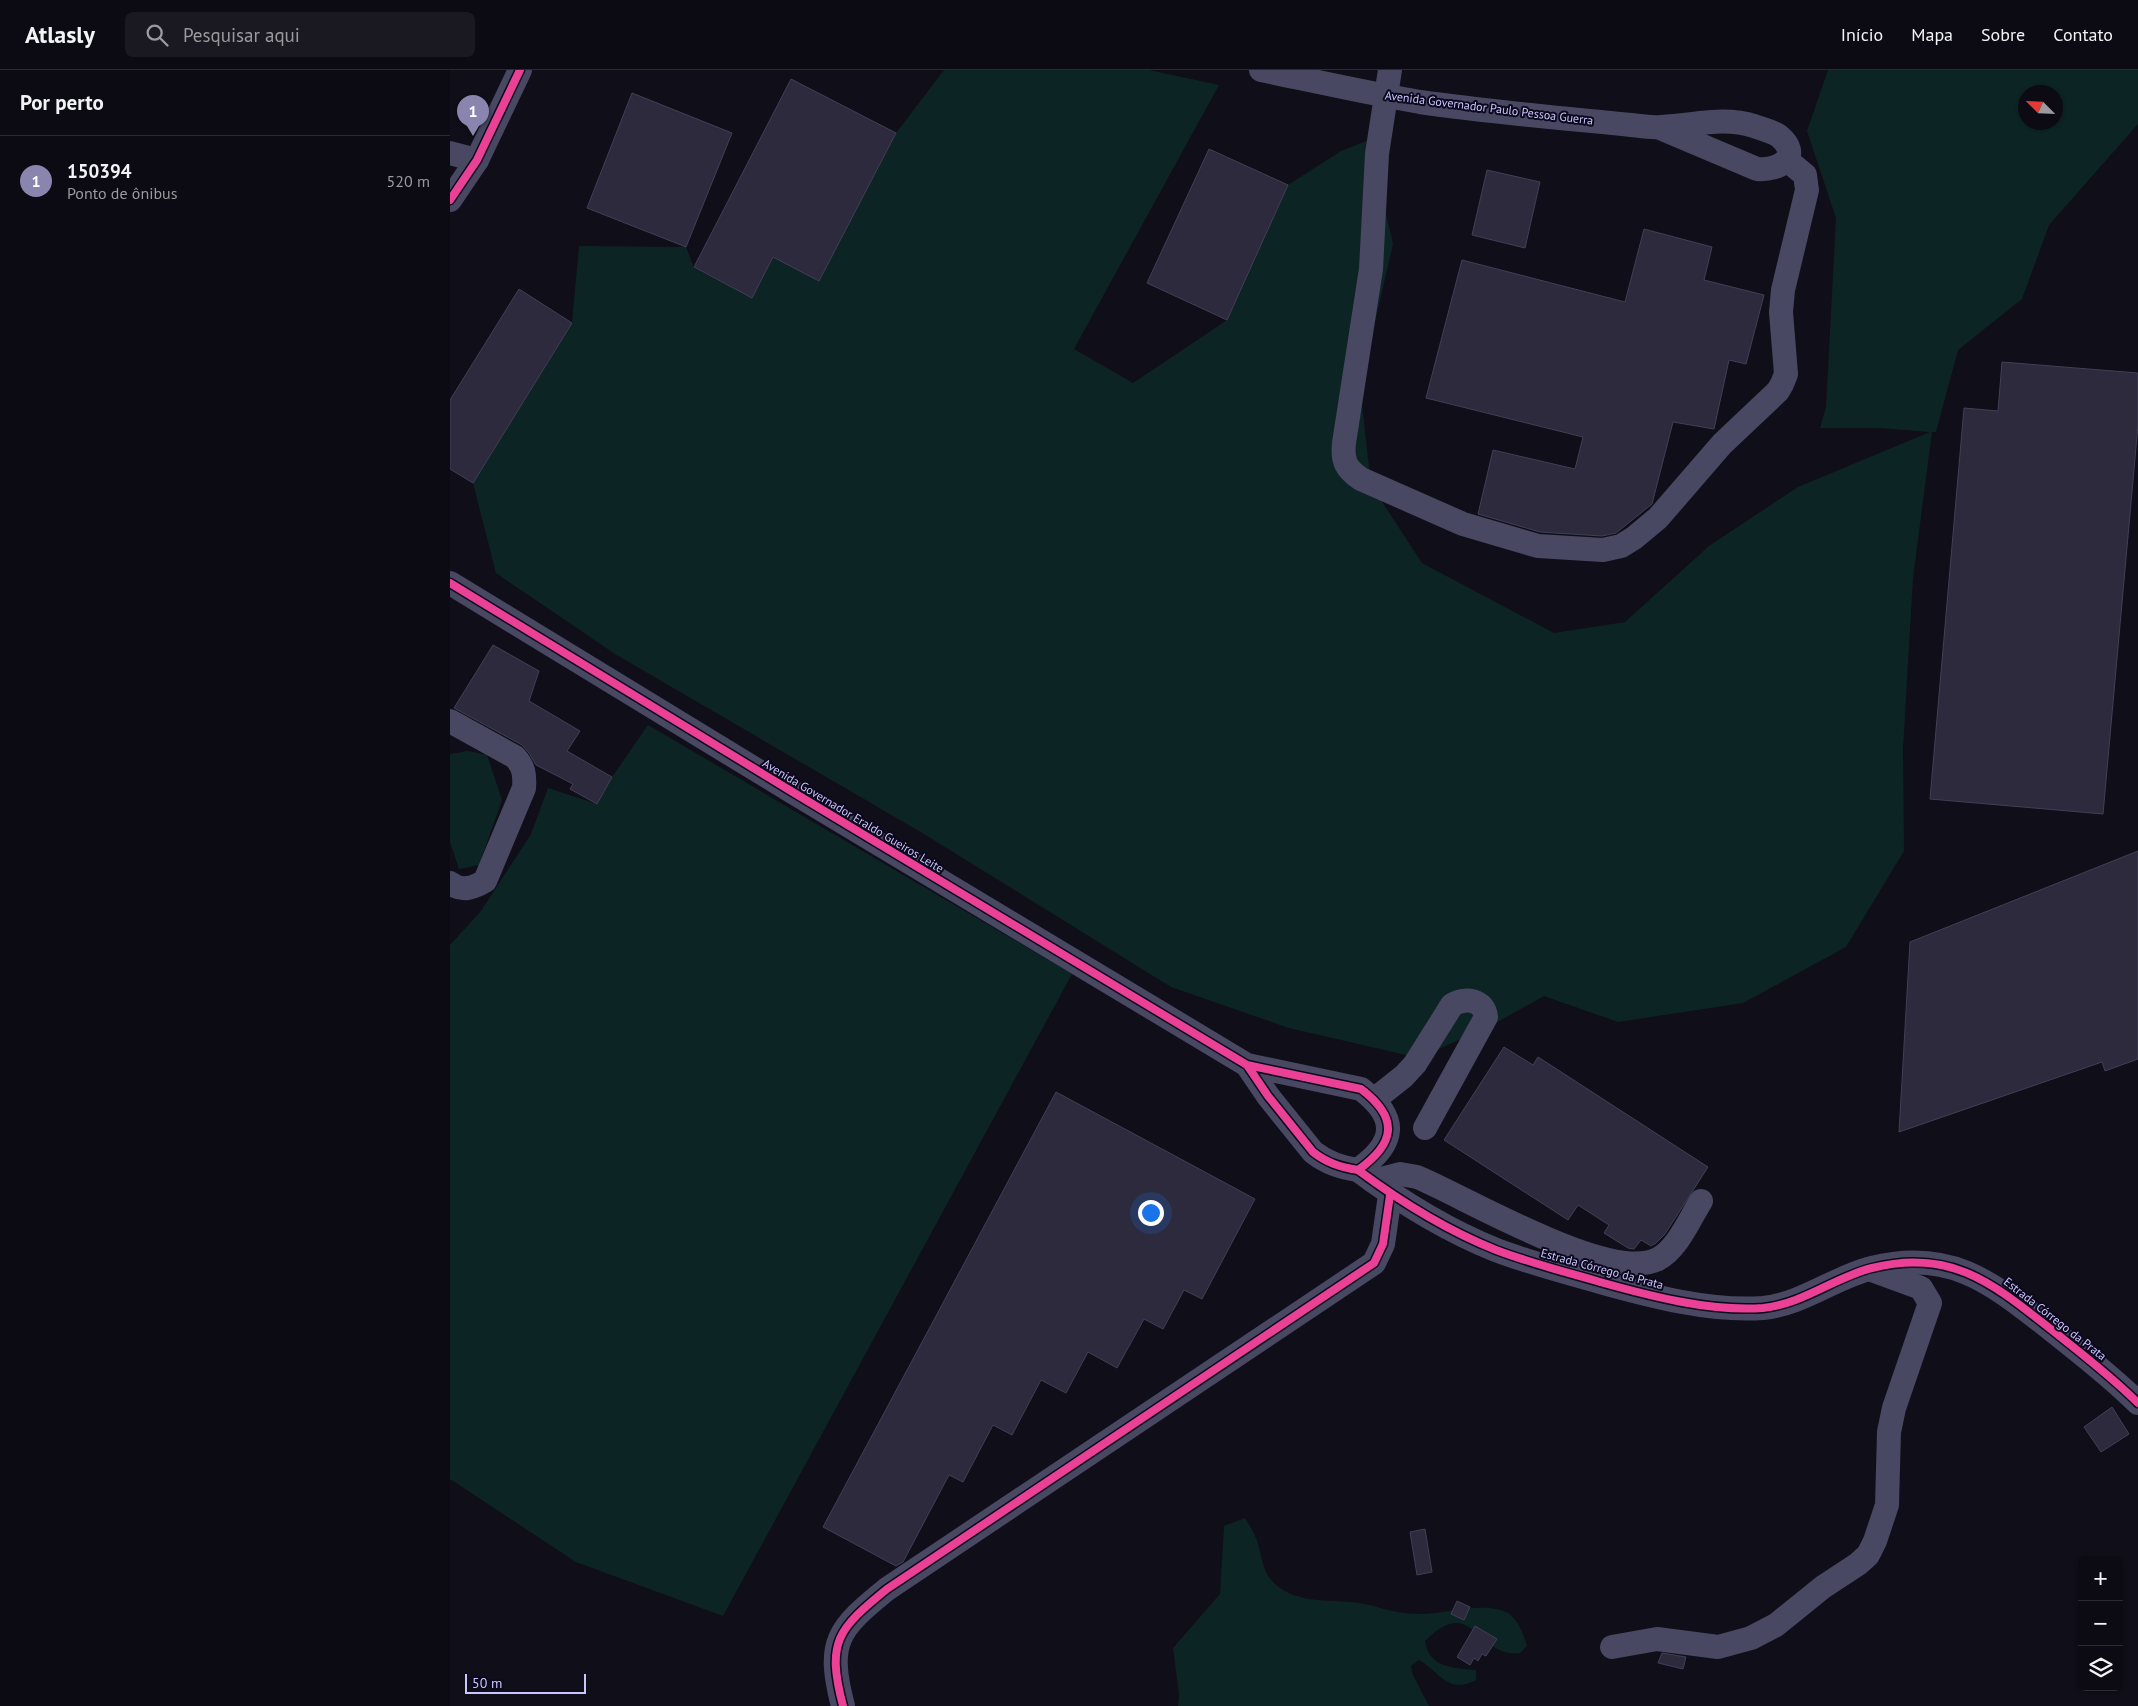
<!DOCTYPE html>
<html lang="pt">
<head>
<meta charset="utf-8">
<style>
	:root { --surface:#0c0a12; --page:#1a1820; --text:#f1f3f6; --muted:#9a9a9f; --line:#2c2b32; --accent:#8985ae }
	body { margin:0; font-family:"PT Sans",sans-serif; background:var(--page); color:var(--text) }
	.controls { position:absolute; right:15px; bottom:15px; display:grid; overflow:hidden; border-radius:8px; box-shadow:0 1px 4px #0004 }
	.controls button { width:45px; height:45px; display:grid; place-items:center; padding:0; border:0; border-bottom:1px solid var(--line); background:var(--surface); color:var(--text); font:25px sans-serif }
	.compass { position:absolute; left:1568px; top:15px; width:45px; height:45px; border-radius:50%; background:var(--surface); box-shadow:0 1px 4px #0004; rotate:294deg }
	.scale { position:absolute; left:15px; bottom:12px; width:121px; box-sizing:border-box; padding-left:5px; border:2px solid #cac5ff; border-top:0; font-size:14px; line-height:18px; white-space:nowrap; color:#cac5ff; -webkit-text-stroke:4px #0c091d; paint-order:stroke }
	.you { position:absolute; left:700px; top:1142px; width:18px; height:18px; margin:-12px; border:4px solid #fff; border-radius:50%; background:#1a73e8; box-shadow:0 0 0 8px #1a73e833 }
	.badge { display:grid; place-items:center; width:32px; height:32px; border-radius:50%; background:var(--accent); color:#fff; font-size:16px; font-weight:700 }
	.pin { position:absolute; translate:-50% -41px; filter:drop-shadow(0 1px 2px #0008) }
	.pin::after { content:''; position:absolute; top:26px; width:18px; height:15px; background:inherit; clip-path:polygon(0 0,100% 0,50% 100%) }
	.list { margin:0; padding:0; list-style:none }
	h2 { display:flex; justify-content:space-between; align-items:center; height:65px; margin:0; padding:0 20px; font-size:21px }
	h2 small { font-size:16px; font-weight:400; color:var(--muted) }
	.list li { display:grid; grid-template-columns:32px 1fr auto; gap:15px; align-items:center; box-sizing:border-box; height:90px; padding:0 20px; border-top:1px solid var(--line) }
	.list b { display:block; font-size:19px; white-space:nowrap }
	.list p { margin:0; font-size:16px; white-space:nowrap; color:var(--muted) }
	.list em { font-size:16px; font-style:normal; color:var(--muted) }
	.icon { flex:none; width:28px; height:28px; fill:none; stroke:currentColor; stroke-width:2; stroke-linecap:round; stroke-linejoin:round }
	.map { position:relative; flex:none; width:1688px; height:1636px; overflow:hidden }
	header { display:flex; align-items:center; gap:30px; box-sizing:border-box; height:70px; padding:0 25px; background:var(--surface); border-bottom:1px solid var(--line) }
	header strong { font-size:24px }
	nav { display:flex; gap:28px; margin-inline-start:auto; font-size:18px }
	.search { width:350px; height:45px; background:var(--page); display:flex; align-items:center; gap:12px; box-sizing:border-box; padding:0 18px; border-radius:8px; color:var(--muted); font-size:19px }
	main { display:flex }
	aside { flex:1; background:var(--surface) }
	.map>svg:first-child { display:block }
	.green { fill:#0d2424; fill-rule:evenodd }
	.building { fill:#2c2a3c; stroke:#423f58 }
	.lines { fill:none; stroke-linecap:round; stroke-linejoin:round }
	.minor { stroke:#484862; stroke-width:24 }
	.cycleway-casing { stroke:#0c091d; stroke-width:11 }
	.cycleway { stroke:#ea4096; stroke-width:8 }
	.labels { text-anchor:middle; stroke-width:4; stroke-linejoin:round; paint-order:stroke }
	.street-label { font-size:12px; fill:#cac5ff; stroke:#0c091d }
</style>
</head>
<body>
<header>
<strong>Atlasly</strong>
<div class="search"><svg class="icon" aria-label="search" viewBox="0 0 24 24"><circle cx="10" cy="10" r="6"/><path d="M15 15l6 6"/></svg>Pesquisar aqui</div>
<nav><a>Início</a><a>Mapa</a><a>Sobre</a><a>Contato</a></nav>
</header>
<main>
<aside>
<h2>Por perto<small></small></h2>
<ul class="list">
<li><span class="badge">1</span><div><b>150394</b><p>Ponto de ônibus</p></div><em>520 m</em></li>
</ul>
</aside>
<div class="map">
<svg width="1688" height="1636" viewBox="0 0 1688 1636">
	<rect width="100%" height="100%" fill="#100e18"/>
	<!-- green -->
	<g class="green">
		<path d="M494,0H699L769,15L624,279L683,313L777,250L838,115L891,81L919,70L943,174L910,317L921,415L972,493L1104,563L1175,552L1259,476L1348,417L1480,362L1429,358H1370L1376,337L1386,148L1357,61L1378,0H1688V54L1599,155L1572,229L1508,280L1486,362H1482L1463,508L1453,679L1454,781L1396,877L1293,933L1168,952L1094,926L1042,955L969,988L839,958L721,917L474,764L165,584L46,503L23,413L122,253L129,176L236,177L244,198L302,228L323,187L369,211L446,63ZM1576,22H1606V52H1576Z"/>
		<path d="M198,655L622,904L273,1546L126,1492L0,1409V875L31,841L81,764L98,718L147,734L162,707Z"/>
		<path d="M18,681L37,685L52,730L29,795L9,799L0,772V684Z"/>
		<path d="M795,1448C799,1454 803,1461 806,1468C812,1483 811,1501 824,1513C848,1536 885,1528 915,1534C932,1538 949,1544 967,1544C993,1545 1034,1530 1058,1543C1068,1549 1074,1565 1077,1576L1070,1583C1027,1589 1023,1522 975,1571C979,1598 1003,1598 1026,1600V1610C998,1625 990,1602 969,1590L961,1596L963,1605L979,1636H728L729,1624L723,1578L770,1524L774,1456Z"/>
	</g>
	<!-- building -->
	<g class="building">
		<path d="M341,9L446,63L369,211L323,187L302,228L244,197Z"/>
		<path d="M182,23L282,63L236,177L137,138Z"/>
		<path d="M759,79L838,115L777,250L697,213Z"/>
		<path d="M1037,100L1090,112L1075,178L1022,165Z"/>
		<path d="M1194,159L1262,177L1254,210L1314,225L1296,294L1279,290L1264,359L1223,352L1202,434L1166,463L1152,466L1090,462L1028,444L1043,380L1125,399L1133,367L976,328L1012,190L1175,232Z"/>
		<path d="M69,219L122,253L23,413L0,399V330Z"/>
		<path d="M1552,292L1688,303V355L1653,744L1480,729L1514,338L1548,341Z"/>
		<path d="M43,575L89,601L79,631L130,661L117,681L162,707L147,734L120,719L123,714L86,695L79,683L72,675L4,638Z"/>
		<path d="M1688,781V989L1655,1001L1652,992L1449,1062L1460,872Z"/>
		<path d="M1054,977L1083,995L1088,987L1258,1097L1215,1164L1206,1173L1201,1176L1191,1170L1184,1179L1178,1178L1154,1163L1159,1155L1128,1135L1118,1150L994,1070Z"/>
		<path d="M606,1022L805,1129L752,1229L734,1220L713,1259L694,1249L667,1298L638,1282L616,1323L591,1310L562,1365L543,1355L513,1412L499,1405L453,1492L446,1496L373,1457Z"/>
		<path d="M1662,1337L1679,1364L1651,1382L1634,1357Z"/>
		<path d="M975,1459L982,1502L967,1505L960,1462Z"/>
		<path d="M1007,1531L1020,1537L1014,1550L1001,1544Z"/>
		<path d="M1025,1556L1047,1569L1036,1586L1032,1584L1028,1591L1024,1588L1020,1595L1007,1587Z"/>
		<path d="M1212,1583L1236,1587L1233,1599L1208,1593Z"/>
	</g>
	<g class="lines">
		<!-- minor -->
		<g class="minor">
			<path d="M811,0C864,11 917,23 970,32C1040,42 1111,48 1181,55C1190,56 1201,58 1211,57C1243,56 1272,46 1304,56C1312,59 1322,61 1329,66C1353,86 1330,101 1307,99L1210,58"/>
			<path d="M940,0L927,84L921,199L894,373C892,391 896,399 911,409L1013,454L1088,476L1153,480L1171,476L1184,468L1208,448L1272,374L1328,321L1332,314L1336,304L1331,242L1333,220L1357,120L1355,105L1337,90"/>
			<path d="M0,83L27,90"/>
			<path d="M0,130L27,90L70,0"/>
			<path d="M0,513L341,721L797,995L911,1019C949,1048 946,1073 908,1100C890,1097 877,1093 863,1082L818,1026L797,995"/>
			<path d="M0,651L65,687C74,697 75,705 74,718L35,811C23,818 12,822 0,813"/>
			<path d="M925,1029L954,1006L965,994L1002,935C1015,927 1034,929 1036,947L975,1058"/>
			<path d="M908,1100C951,1132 996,1160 1046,1180C1080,1193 1116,1202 1150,1212C1200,1226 1261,1242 1313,1238C1353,1234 1385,1207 1422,1198C1502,1178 1543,1214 1602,1260C1632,1284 1661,1306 1688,1333"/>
			<path d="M923,1111L950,1104L967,1107C1016,1127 1160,1214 1208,1189C1228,1178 1239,1150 1251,1131"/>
			<path d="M1162,1577L1207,1569L1268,1577L1301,1568L1326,1555L1373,1517L1408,1494L1418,1485L1425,1471L1437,1435L1439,1362L1444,1338L1480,1233L1471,1218L1419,1199"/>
			<path d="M393,1636C376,1571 388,1559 437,1519L924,1193L933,1174L940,1125"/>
		</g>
		<!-- cycleway casing -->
		<g class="cycleway-casing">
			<g id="cycleway">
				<path d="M0,130L27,90L70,0"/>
				<path d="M0,513L341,721L797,995L911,1019C949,1048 946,1073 908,1100C890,1097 877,1093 863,1082L818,1026L797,995"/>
				<path d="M908,1100C951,1132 996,1160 1046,1180C1080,1193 1116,1202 1150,1212C1200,1226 1261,1242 1313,1238C1353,1234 1385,1207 1422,1198C1502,1178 1543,1214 1602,1260C1632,1284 1661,1306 1688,1333"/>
				<path d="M393,1636C376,1571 388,1559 437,1519L924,1193L933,1174L940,1125"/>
			</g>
		</g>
		<!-- cycleway -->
		<use href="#cycleway" class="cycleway"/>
	</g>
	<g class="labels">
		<!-- street labels -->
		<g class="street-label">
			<text transform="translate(1039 38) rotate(7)" y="4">Avenida Governador Paulo Pessoa Guerra</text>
			<text transform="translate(403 746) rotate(31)" y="4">Avenida Governador Eraldo Gueiros Leite</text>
			<text transform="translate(1152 1199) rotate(15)" y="4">Estrada Córrego da Prata</text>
			<text transform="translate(1605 1249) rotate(38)" y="4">Estrada Córrego da Prata</text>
		</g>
	</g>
</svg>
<div class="controls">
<button>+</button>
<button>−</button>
<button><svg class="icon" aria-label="layers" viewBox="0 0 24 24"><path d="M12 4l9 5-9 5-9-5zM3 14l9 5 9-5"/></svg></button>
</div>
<svg class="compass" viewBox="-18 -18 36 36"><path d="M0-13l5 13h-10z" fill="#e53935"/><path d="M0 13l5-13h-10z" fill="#9a9a9f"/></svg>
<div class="scale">50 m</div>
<div class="you"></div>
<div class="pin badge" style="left:23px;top:66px">1</div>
</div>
</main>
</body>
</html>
